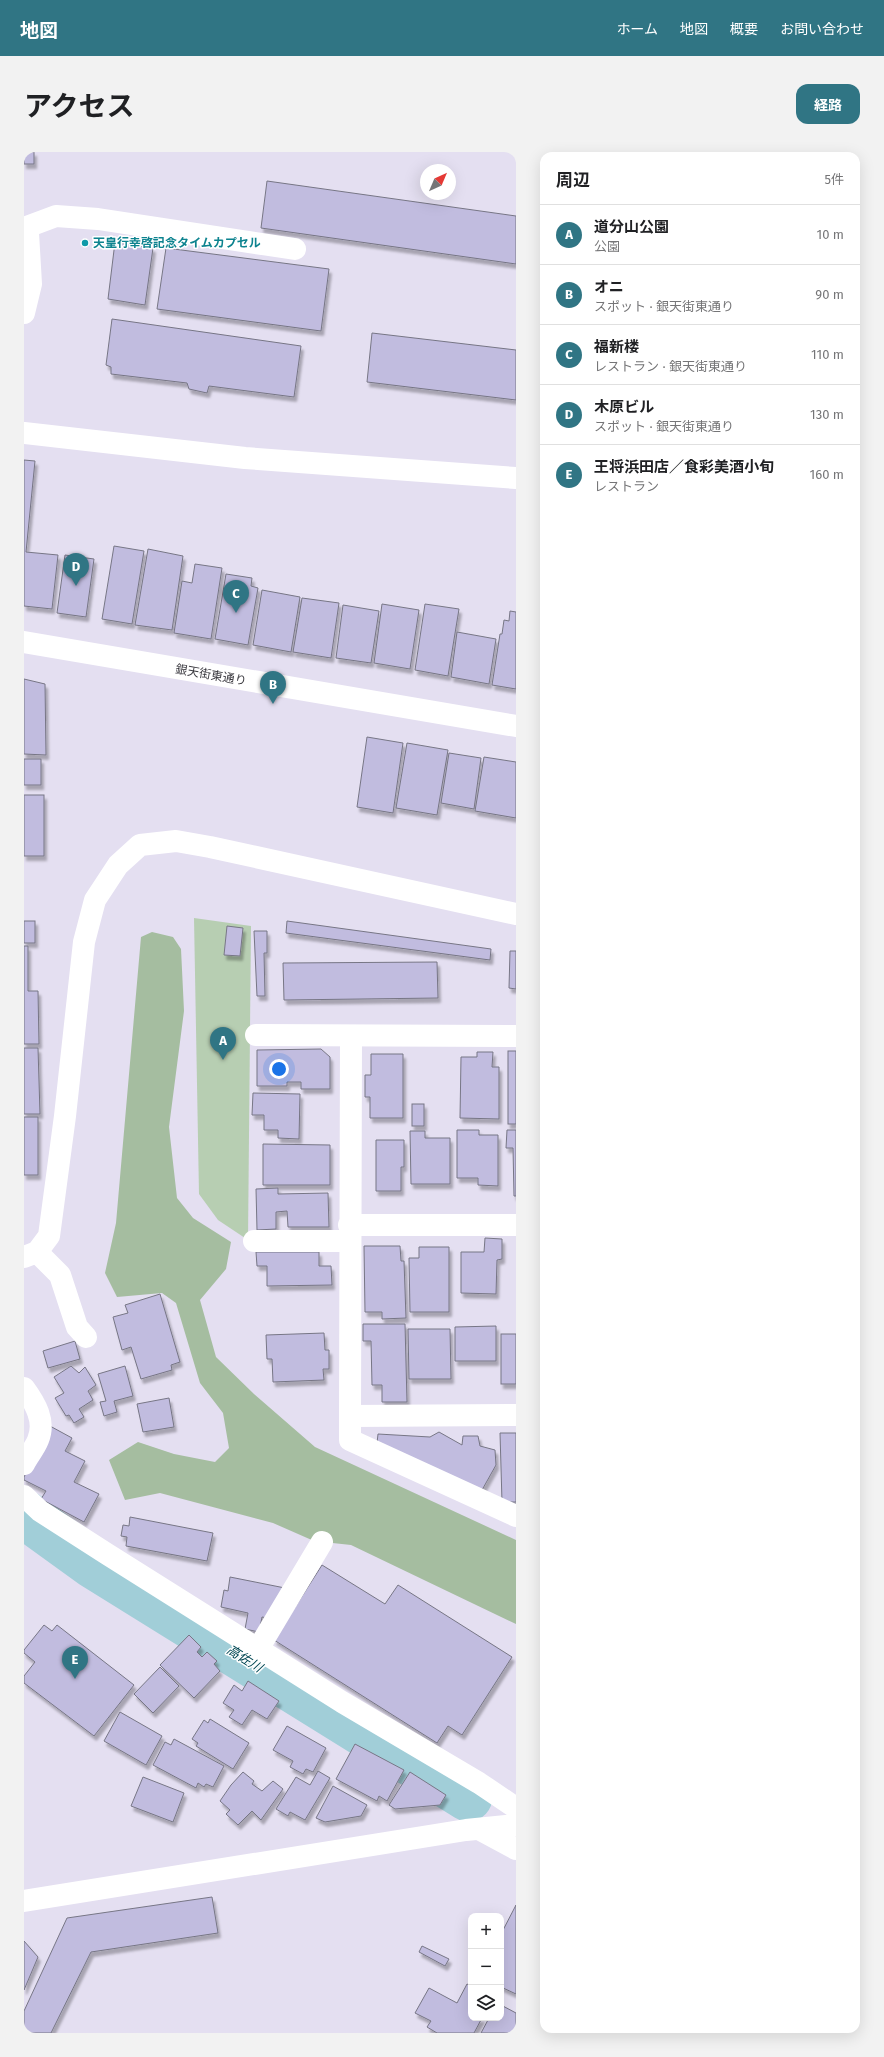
<!DOCTYPE html>
<html lang="ja">
<head>
<meta charset="utf-8">
<style>
	:root { --surface:#fff; --page:#f2f2f2; --text:#202124; --muted:#757577; --line:#e0e0e0; --accent:#307584 }
	body { margin:0; font-family:"Fira Sans","Noto Sans JP",sans-serif; background:var(--page); color:var(--text) }
	.controls { position:absolute; right:12px; bottom:12px; display:grid; overflow:hidden; border-radius:8px; box-shadow:0 4px 16px #0002 }
	.controls button { width:36px; height:36px; display:grid; place-items:center; padding:0; border:0; border-bottom:1px solid var(--line); background:var(--surface); color:var(--text); font:20px sans-serif }
	.compass { position:absolute; left:396px; top:12px; width:36px; height:36px; border-radius:50%; background:var(--surface); box-shadow:0 4px 16px #0002; rotate:44deg }
	.you { position:absolute; left:255px; top:917px; width:14px; height:14px; margin:-10px; border:3px solid #fff; border-radius:50%; background:#1a73e8; box-shadow:0 0 0 6px #1a73e833 }
	.badge { display:grid; place-items:center; width:26px; height:26px; border-radius:50%; background:var(--accent); color:#fff; font-size:13px; font-weight:700 }
	.pin { position:absolute; translate:-50% -33px; filter:drop-shadow(0 1px 2px #0008) }
	.pin::after { content:''; position:absolute; top:21px; width:14px; height:12px; background:inherit; clip-path:polygon(0 0,100% 0,50% 100%) }
	.list { margin:0; padding:0; list-style:none }
	h2 { display:flex; justify-content:space-between; align-items:center; height:52px; margin:0; padding:0 16px; font-size:17px }
	h2 small { font-size:13px; font-weight:400; color:var(--muted) }
	.list li { display:grid; grid-template-columns:26px 1fr auto; gap:12px; align-items:center; box-sizing:border-box; height:60px; padding:0 16px; border-top:1px solid var(--line) }
	.list b { display:block; font-size:15px; white-space:nowrap }
	.list p { margin:0; font-size:13px; white-space:nowrap; color:var(--muted) }
	.list em { font-size:13px; font-style:normal; color:var(--muted) }
	.icon { flex:none; width:22px; height:22px; fill:none; stroke:currentColor; stroke-width:2; stroke-linecap:round; stroke-linejoin:round }
	.map { position:relative; flex:none; width:492px; height:1881px; overflow:hidden; border-radius:12px }
	header { display:flex; align-items:center; gap:24px; box-sizing:border-box; height:56px; padding:0 20px; background:var(--accent); color:#fff }
	header strong { font-size:19px }
	nav { display:flex; gap:22px; margin-inline-start:auto; font-size:14px }
	.intro { display:flex; align-items:center; justify-content:space-between; box-sizing:border-box; height:96px; padding:0 24px }
	h1 { margin:0; font-size:28px }
	.button { padding:10px 18px; border-radius:12px; background:var(--accent); color:#fff; font-size:14px; font-weight:700 }
	main { display:flex; gap:24px; padding:0 24px }
	aside { flex:1; background:var(--surface); border-radius:12px; box-shadow:0 4px 16px #0002 }
	.map>svg:first-child { display:block }
	.green { fill:#b7ceb2 }
	.forest { fill:#a5bda0 }
	.lines { fill:none; stroke-linecap:round; stroke-linejoin:round }
	.river { stroke:#a1ced8; stroke-width:49 }
	.building { fill:#c1bcdf; stroke:#777685; filter:url(#shadow) }
	.minor { stroke:#fff; stroke-width:22 }
	.culture-dot { fill:#0f9aa8; stroke:#fff; stroke-width:1.5 }
	.labels { text-anchor:middle; stroke-width:3; stroke-linejoin:round; paint-order:stroke }
	.culture-label { font-size:12px; font-weight:bold; fill:#0d838f; stroke:#fff; text-anchor:start }
	.street-label { font-size:12px; fill:#3c3b41; stroke:#fff }
	.water-label { font-size:13px; font-style:italic; fill:#024753; stroke:#fff }
</style>
</head>
<body>
<header>
<strong>地図</strong>
<nav><a>ホーム</a><a>地図</a><a>概要</a><a>お問い合わせ</a></nav>
</header>
<div class="intro"><h1>アクセス</h1><a class="button">経路</a></div>
<main>
<div class="map">
<svg width="492" height="1881" viewBox="0 0 492 1881">
	<defs>
		<filter id="shadow"><feDropShadow dx="2.5" dy="4.5" stdDeviation="1" flood-color="#0004"/></filter>
	</defs>
	<rect width="100%" height="100%" fill="#e4dff1"/>
	<!-- green -->
	<path class="green" d="M170,766L227,774L224,1088L194,1068L175,1042Z"/>
	<!-- forest -->
	<path class="forest" d="M128,780L149,785L157,797L160,859L145,975L153,1046L169,1066L207,1090L202,1117L176,1148L192,1205L230,1242L291,1295L492,1388V1472L327,1393L290,1389L249,1371L136,1341L101,1348L85,1308L114,1290L150,1302L191,1310L205,1296L199,1261L176,1231L152,1151L138,1141L93,1145L81,1121L92,1071L117,785Z"/>
	<g class="lines">
		<!-- river -->
		<path class="river" d="M0,1362L69,1412L444,1645"/>
	</g>
	<!-- building -->
	<g class="building">
		<rect x="0" y="0" width="10" height="12"/>
		<path d="M243,29L492,64V112L237,76Z"/>
		<path d="M91,90L129,96L121,153L84,147Z"/>
		<path d="M142,96L305,117L297,179L133,157Z"/>
		<path d="M88,167L277,194L270,245L185,234L183,241L165,237L163,231L87,222V215L82,213Z"/>
		<path d="M348,181L492,198V248L343,230Z"/>
		<path d="M0,308L11,309L2,400L34,403L28,457L0,454Z"/>
		<path d="M90,394L120,399L108,472L78,467Z"/>
		<path d="M124,397L159,404L148,478L111,473Z"/>
		<path d="M41,403L70,407L62,465L33,461Z"/>
		<path d="M171,412L198,416L187,487L150,481L158,429L168,431Z"/>
		<path d="M202,422L228,426L227,434L234,436L224,493L191,487Z"/>
		<path d="M238,438L276,445L267,500L229,493Z"/>
		<path d="M278,446L315,451L307,506L269,500Z"/>
		<path d="M358,452L395,458L386,517L350,511Z"/>
		<path d="M401,452L435,457L424,524L391,518Z"/>
		<path d="M319,453L355,459L347,511L312,506Z"/>
		<path d="M486,459L492,460V537L468,533L476,482H478L480,468L485,469Z"/>
		<path d="M433,480L472,487L465,532L427,525Z"/>
		<path d="M0,527L21,532L22,603L0,602Z"/>
		<path d="M343,585L379,591L369,661L333,655Z"/>
		<path d="M383,591L424,598L413,663L372,656Z"/>
		<path d="M425,601L457,606L450,657L417,651Z"/>
		<path d="M460,605L492,610V666L451,659Z"/>
		<rect x="0" y="607" width="17" height="26"/>
		<rect x="0" y="643" width="20" height="61"/>
		<rect x="0" y="769" width="11" height="22"/>
		<path d="M263,769L467,797L466,808L262,781Z"/>
		<path d="M203,774L219,776L216,804L200,803Z"/>
		<path d="M230,779H243V801H240L241,844H233Z"/>
		<path d="M0,794H4V839H14L15,892H0Z"/>
		<path d="M486,799H492V837L485,836Z"/>
		<path d="M413,810L414,846L260,848L259,811Z"/>
		<path d="M0,896H14L16,962H0Z"/>
		<path d="M297,897L306,905V937H277V930H263V934H233V898Z"/>
		<rect x="484" y="899" width="8" height="73"/>
		<path d="M453,900H469L468,915H475V967L436,966L437,905H453Z"/>
		<path d="M347,902H379V966H346V945H341V923H347Z"/>
		<path d="M229,941L276,942L275,987L254,986V978H240V963H228Z"/>
		<rect x="388" y="952" width="12" height="22"/>
		<rect x="0" y="965" width="14" height="58"/>
		<path d="M433,978H455V983H474V1034L454,1033V1026H433Z"/>
		<path d="M483,978H492V1044H490L489,996H482Z"/>
		<path d="M386,979H401V986H426V1032H387Z"/>
		<path d="M352,988H380V1015H377V1039H352Z"/>
		<path d="M239,992L306,993V1033H239Z"/>
		<path d="M254,1036V1042L304,1041L305,1075H264L263,1059L252,1060V1077L233,1078L232,1037Z"/>
		<path d="M461,1086L478,1087V1107L473,1108L472,1142L437,1141V1100H460Z"/>
		<path d="M340,1094H376L377,1109H380L382,1166L358,1167V1160H341Z"/>
		<path d="M395,1095H425V1160H386L385,1106H395Z"/>
		<path d="M232,1100H295V1114H307L308,1133L243,1134V1114H233Z"/>
		<path d="M136,1142L156,1210L147,1213L148,1218L117,1227L107,1195L98,1198L89,1165L104,1161L101,1153Z"/>
		<path d="M339,1172H381L383,1250H358V1233H348L347,1189H339Z"/>
		<path d="M472,1174V1209H431V1175Z"/>
		<path d="M384,1177H426L427,1227H385Z"/>
		<path d="M300,1181L301,1198H305V1217H299L300,1228L249,1230L248,1207H243L242,1183Z"/>
		<rect x="477" y="1182" width="15" height="50"/>
		<path d="M51,1189L56,1207L24,1216L19,1199Z"/>
		<path d="M47,1214L55,1221L61,1215L72,1233L64,1239L69,1248L55,1257L60,1265L50,1271L45,1263L42,1264L31,1246L40,1241L30,1225Z"/>
		<path d="M101,1214L109,1244L90,1249L93,1260L80,1264L76,1250L82,1249L74,1222Z"/>
		<path d="M145,1246L150,1275L119,1280L113,1252Z"/>
		<path d="M26,1274L48,1286L41,1299L61,1309L50,1330L75,1342L60,1370L17,1347L22,1339L0,1328V1325Z"/>
		<path d="M415,1280L438,1293L439,1284H454L456,1294L471,1298L472,1313L458,1338L353,1291L354,1282L406,1285Z"/>
		<path d="M476,1281H492V1350H478Z"/>
		<path d="M106,1365L189,1381L183,1409L102,1394L103,1385L97,1384L99,1373L105,1374Z"/>
		<path d="M298,1413L361,1452L374,1433L488,1505L438,1583L424,1574L413,1591L250,1488Z"/>
		<path d="M206,1425L261,1436L244,1466L238,1465L235,1480L221,1477L224,1461L197,1455L200,1438L204,1439Z"/>
		<path d="M20,1473L28,1479L33,1473L110,1533L70,1584L0,1531V1524L11,1510L0,1501V1498Z"/>
		<path d="M165,1483L177,1495L173,1500L178,1505L183,1500L193,1509L190,1512L196,1519L170,1546L136,1513Z"/>
		<path d="M136,1515L155,1534L129,1561L110,1542Z"/>
		<path d="M224,1529L255,1549L243,1567L228,1558L218,1573L205,1565L210,1558L199,1551L210,1533L218,1539Z"/>
		<path d="M96,1560L138,1584L122,1613L80,1589Z"/>
		<path d="M186,1567L225,1591L209,1617L172,1594L174,1591L168,1587L180,1568L184,1571Z"/>
		<path d="M263,1574L302,1596L289,1620L282,1617L279,1622L266,1615L269,1609L249,1598Z"/>
		<path d="M150,1587L200,1614L189,1635L182,1632L180,1635L174,1631L172,1636L129,1613L141,1590L147,1593Z"/>
		<path d="M331,1592L380,1618L363,1649L355,1644L353,1649L312,1627Z"/>
		<path d="M294,1619L306,1626L281,1668L266,1660L264,1664L252,1657L272,1625L286,1633Z"/>
		<path d="M219,1620L230,1629L228,1632L238,1639L249,1629L259,1637L237,1668L228,1659L214,1673L202,1662L206,1658L196,1649L207,1633Z"/>
		<path d="M386,1620L422,1643L416,1653L371,1657L365,1653Z"/>
		<path d="M119,1625L160,1641L149,1670L107,1654Z"/>
		<path d="M309,1634L343,1653L337,1664L301,1670L292,1666Z"/>
		<path d="M188,1745L194,1781L67,1800L27,1881H0V1859L43,1766Z"/>
		<path d="M492,1753V1842L477,1835V1782Z"/>
		<path d="M0,1789L14,1805L0,1838Z"/>
		<path d="M398,1794L425,1807L421,1814L395,1800Z"/>
		<path d="M443,1832L447,1834V1866H458L450,1881H413L403,1875L407,1869L391,1861L405,1836L433,1851Z"/>
		<path d="M477,1853L492,1861V1881H457L465,1866H477Z"/>
	</g>
	<g class="lines">
		<!-- minor -->
		<g class="minor">
			<path d="M0,76L32,64L74,67L271,97"/>
			<path d="M0,76L4,81L7,132L0,161"/>
			<path d="M0,281L221,306L492,326"/>
			<path d="M0,490L492,574"/>
			<path d="M232,883L492,884"/>
			<path d="M327,884L326,1264L492,1263"/>
			<path d="M325,1073H492"/>
			<path d="M230,1089H325"/>
			<path d="M13,1100L36,1123L53,1175L62,1185"/>
			<path d="M0,1105L13,1100L25,1084L41,964L60,790L71,748L94,713L116,693L152,689L186,695L492,762"/>
			<path d="M0,1236C11,1251 22,1269 14,1288C11,1296 4,1304 0,1312"/>
			<path d="M326,1264V1288L492,1364"/>
			<path d="M0,1344L16,1359L83,1402L318,1550L455,1631L492,1656"/>
			<path d="M234,1497L298,1390"/>
			<path d="M455,1677L492,1697"/>
			<path d="M0,1749L442,1678L492,1673"/>
		</g>
	</g>
	<!-- markers -->
	<circle class="culture-dot" cx="61" cy="91" r="4"/>
	<g class="labels">
		<!-- culture labels -->
		<g class="culture-label">
			<text x="69" y="95">天皇行幸啓記念タイムカプセル</text>
		</g>
		<!-- street labels -->
		<g class="street-label">
			<text transform="translate(187 523) rotate(10)" y="4">銀天街東通り</text>
		</g>
		<!-- water labels -->
		<g class="water-label">
			<text transform="translate(221 1506) rotate(32)" y="5">高佐川</text>
		</g>
	</g>
</svg>
<div class="controls">
<button>+</button>
<button>−</button>
<button><svg class="icon" aria-label="layers" viewBox="0 0 24 24"><path d="M12 4l9 5-9 5-9-5zM3 14l9 5 9-5"/></svg></button>
</div>
<svg class="compass" viewBox="-18 -18 36 36"><path d="M0-13l5 13h-10z" fill="#e53935"/><path d="M0 13l5-13h-10z" fill="#757577"/></svg>
<div class="you"></div>
<div class="pin badge" style="left:199px;top:908px">A</div>
<div class="pin badge" style="left:249px;top:552px">B</div>
<div class="pin badge" style="left:212px;top:461px">C</div>
<div class="pin badge" style="left:52px;top:434px">D</div>
<div class="pin badge" style="left:51px;top:1527px">E</div>
</div>
<aside>
<h2>周辺<small>5件</small></h2>
<ul class="list">
<li><span class="badge">A</span><div><b>道分山公園</b><p>公園</p></div><em>10 m</em></li>
<li><span class="badge">B</span><div><b>オニ</b><p>スポット · 銀天街東通り</p></div><em>90 m</em></li>
<li><span class="badge">C</span><div><b>福新楼</b><p>レストラン · 銀天街東通り</p></div><em>110 m</em></li>
<li><span class="badge">D</span><div><b>木原ビル</b><p>スポット · 銀天街東通り</p></div><em>130 m</em></li>
<li><span class="badge">E</span><div><b>王将浜田店／食彩美酒小旬</b><p>レストラン</p></div><em>160 m</em></li>
</ul>
</aside>
</main>
</body>
</html>
